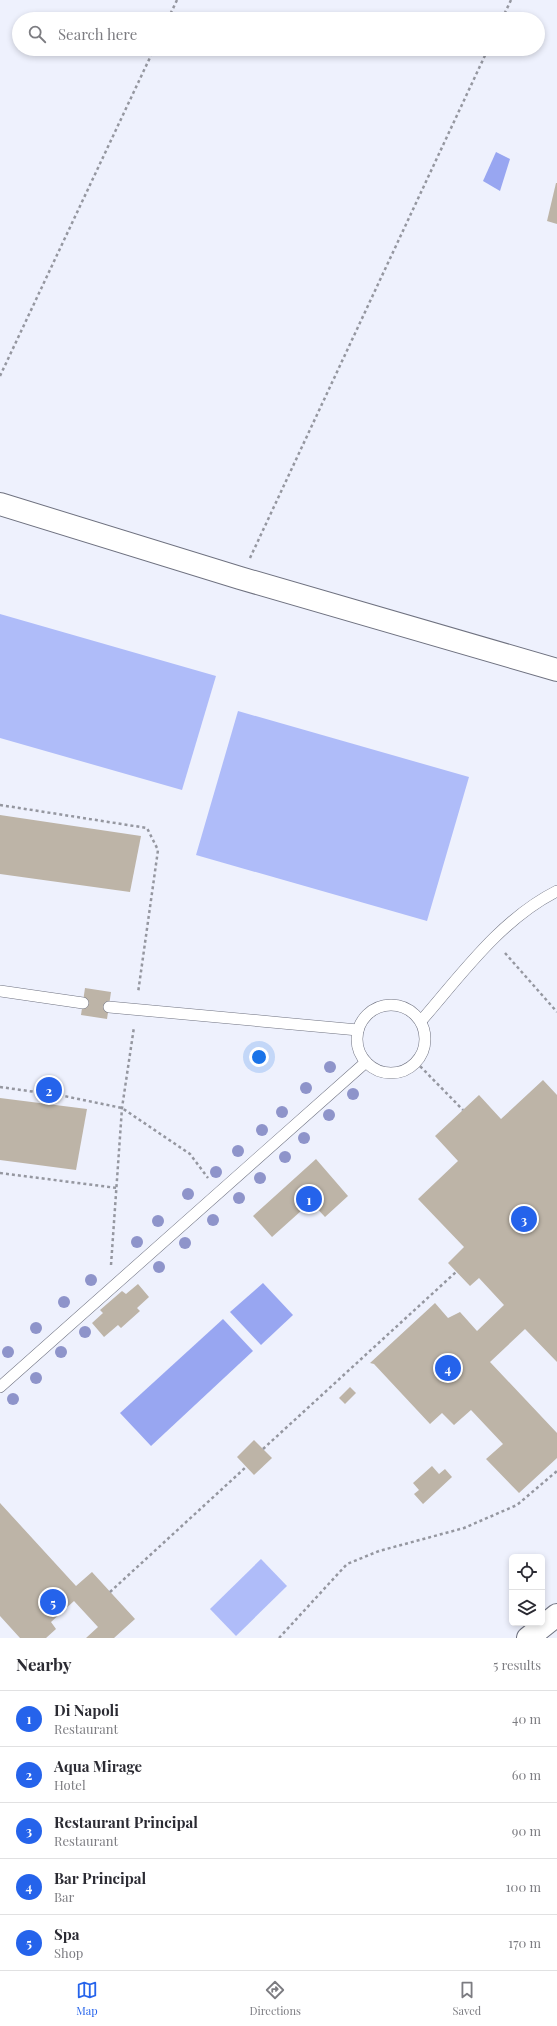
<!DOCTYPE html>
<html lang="en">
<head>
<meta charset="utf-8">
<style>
	:root { --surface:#fff; --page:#f2f2f3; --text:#2b2b33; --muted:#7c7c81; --line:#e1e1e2; --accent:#2563eb }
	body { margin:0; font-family:"Playfair Display",serif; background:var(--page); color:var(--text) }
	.controls { position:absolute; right:12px; bottom:12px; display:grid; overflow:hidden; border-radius:6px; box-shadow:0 2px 6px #0003 }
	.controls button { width:36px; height:36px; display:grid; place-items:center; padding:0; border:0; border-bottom:1px solid var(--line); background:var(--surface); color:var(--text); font:20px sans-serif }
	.you { position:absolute; left:259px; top:1057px; width:14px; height:14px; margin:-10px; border:3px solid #fff; border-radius:50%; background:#1a73e8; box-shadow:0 0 0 6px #1a73e833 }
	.badge { display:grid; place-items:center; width:26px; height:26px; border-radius:50%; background:var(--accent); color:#fff; font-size:13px; font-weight:700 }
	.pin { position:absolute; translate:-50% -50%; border:2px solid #fff; box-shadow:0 1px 4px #0006 }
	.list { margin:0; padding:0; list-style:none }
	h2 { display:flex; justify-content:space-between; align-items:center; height:52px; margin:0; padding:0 16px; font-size:17px }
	h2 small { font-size:13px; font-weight:400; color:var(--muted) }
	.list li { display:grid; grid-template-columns:26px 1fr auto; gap:12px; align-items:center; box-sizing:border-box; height:56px; padding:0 16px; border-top:1px solid var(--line) }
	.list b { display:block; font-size:15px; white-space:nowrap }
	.list p { margin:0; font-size:13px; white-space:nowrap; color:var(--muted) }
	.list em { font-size:13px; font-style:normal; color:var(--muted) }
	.icon { flex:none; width:22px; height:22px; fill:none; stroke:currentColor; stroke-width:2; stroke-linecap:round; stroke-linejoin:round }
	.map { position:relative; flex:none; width:557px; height:1638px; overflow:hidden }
	.search { position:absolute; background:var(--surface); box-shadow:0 2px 6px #0003; left:12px; right:12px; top:12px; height:44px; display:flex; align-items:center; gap:10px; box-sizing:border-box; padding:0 14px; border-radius:22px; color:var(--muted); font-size:15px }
	.sheet { height:332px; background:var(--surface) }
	nav { display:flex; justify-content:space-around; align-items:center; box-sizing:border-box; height:56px; border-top:1px solid var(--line); background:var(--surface); font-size:11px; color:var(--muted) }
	nav a { display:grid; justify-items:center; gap:2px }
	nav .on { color:var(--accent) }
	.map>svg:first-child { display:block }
	.green { fill:#afbcf9 }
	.water { fill:#98a6f1 }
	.building { fill:#bdb4a7 }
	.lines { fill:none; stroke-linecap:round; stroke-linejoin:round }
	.service-casing { stroke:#6f7280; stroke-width:12 }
	.minor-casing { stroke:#6f7280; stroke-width:24 }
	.primary-casing { stroke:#6f7280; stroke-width:24 }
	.path { stroke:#9597a0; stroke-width:2.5; stroke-dasharray:3 3; stroke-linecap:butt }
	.service { stroke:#fff; stroke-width:11 }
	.minor { stroke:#fff; stroke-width:22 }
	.primary { stroke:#fff; stroke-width:22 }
	.tree { fill:#8e94ca }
</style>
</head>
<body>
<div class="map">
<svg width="557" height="1638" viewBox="0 0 557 1638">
	<rect width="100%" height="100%" fill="#eef1fd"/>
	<!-- green -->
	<g class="green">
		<path d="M0,614L216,676L182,790L0,738Z"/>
		<path d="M238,711L469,777L427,921L196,855Z"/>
		<path d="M261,1559L287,1586L236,1636L210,1609Z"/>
	</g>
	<!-- water -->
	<g class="water">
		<path d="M496,152L510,159L500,191L483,181Z"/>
		<path d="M263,1283L293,1315L261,1345L230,1312Z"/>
		<path d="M223,1319L253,1351L151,1446L120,1413Z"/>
	</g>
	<!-- building -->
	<g class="building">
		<path d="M556,183H557V224L547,221Z"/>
		<path d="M0,815L141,836L130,892L0,874Z"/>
		<path d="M85,988L111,992L107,1019L81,1015Z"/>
		<path d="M543,1080L557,1095V1362L525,1329L490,1362L557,1433V1458L519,1493L486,1459L503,1444L471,1410L454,1425L442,1413L430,1424L374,1364L370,1363L435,1303L448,1318L460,1312L477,1331L504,1305L479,1278L470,1286L448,1263L464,1247L418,1199L458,1161L435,1136L479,1095L501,1119Z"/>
		<path d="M0,1098L87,1109L76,1170L0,1160Z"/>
		<path d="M316,1159L348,1196L325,1217L311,1202L272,1237L253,1216Z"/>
		<path d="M138,1284L149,1297L137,1308L140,1311L121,1328L118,1325L104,1337L92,1323L103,1313L100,1310L122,1291L126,1294Z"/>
		<path d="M350,1387L356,1393L345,1404L339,1398Z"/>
		<path d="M254,1440L272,1458L254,1475L237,1457Z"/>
		<path d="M432,1466L439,1474L445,1469L452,1477L423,1504L414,1494L419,1490L413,1483Z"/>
		<path d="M0,1503L76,1586L92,1572L135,1619L114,1638H86L98,1627L74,1601L51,1622L56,1629L46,1638H20L0,1616Z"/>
	</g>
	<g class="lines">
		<!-- service casing -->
		<g class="service-casing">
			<g id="service">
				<path d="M0,991L83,1003"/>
				<circle cx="391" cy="1039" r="34"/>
				<path d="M109,1007L358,1030"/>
				<path d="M421,1021C461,975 501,919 557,891"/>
				<path d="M0,1387L366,1062"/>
			</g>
		</g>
		<!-- minor casing -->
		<g class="minor-casing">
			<path id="minor" d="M528,1638L557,1615"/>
		</g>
		<!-- primary casing -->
		<g class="primary-casing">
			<path id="primary" d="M0,504L240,578L557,670"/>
		</g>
		<!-- path -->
		<g class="path">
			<path d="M168,19L177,0"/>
			<path d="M502,19L511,0"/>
			<path d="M0,376L154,49"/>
			<path d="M250,558L488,49"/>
			<path d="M0,805L147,828L158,850L138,993"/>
			<path d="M505,953L557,1012"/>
			<path d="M416,1062L463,1110"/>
			<path d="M0,1087L64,1096L122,1108L190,1154L208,1178"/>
			<path d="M0,1173L117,1188"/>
			<path d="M111,1265L122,1108L134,1027"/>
			<path d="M263,1449L456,1272"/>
			<path d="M110,1592L246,1467"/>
			<path d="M279,1638L347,1564L379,1551L464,1528L517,1505L557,1471"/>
		</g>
		<!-- service -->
		<use href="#service" class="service"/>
		<!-- minor -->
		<use href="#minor" class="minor"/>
		<!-- primary -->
		<use href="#primary" class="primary"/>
	</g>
	<!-- trees -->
	<g class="tree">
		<circle cx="330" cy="1067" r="6"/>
		<circle cx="306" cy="1088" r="6"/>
		<circle cx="353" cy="1094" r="6"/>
		<circle cx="282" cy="1112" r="6"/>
		<circle cx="329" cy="1115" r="6"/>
		<circle cx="262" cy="1130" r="6"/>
		<circle cx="304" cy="1138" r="6"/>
		<circle cx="238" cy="1151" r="6"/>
		<circle cx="285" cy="1157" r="6"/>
		<circle cx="216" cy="1172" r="6"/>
		<circle cx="260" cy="1178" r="6"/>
		<circle cx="188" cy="1194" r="6"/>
		<circle cx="239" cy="1198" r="6"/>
		<circle cx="213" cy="1220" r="6"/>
		<circle cx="158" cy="1221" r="6"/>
		<circle cx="137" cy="1242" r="6"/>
		<circle cx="185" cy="1243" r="6"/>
		<circle cx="159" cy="1267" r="6"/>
		<circle cx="91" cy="1280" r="6"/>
		<circle cx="64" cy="1302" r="6"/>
		<circle cx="36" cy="1328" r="6"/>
		<circle cx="85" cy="1332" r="6"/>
		<circle cx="8" cy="1352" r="6"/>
		<circle cx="61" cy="1352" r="6"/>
		<circle cx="36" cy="1378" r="6"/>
		<circle cx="13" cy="1399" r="6"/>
	</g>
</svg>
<div class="controls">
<button><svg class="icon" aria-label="locate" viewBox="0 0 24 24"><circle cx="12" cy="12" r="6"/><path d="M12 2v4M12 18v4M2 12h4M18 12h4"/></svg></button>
<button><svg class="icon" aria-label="layers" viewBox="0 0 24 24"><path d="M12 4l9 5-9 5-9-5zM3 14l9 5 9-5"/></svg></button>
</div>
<div class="you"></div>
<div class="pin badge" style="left:309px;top:1199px">1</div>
<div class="pin badge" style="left:49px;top:1090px">2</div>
<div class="pin badge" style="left:524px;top:1219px">3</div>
<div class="pin badge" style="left:448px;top:1368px">4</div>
<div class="pin badge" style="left:53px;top:1602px">5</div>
<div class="search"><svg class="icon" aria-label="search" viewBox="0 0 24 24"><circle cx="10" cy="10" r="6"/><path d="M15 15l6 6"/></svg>Search here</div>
</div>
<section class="sheet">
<h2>Nearby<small>5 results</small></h2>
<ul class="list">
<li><span class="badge">1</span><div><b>Di Napoli</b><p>Restaurant</p></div><em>40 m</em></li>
<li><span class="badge">2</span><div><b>Aqua Mirage</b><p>Hotel</p></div><em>60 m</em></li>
<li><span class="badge">3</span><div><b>Restaurant Principal</b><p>Restaurant</p></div><em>90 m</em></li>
<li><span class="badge">4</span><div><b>Bar Principal</b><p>Bar</p></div><em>100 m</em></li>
<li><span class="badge">5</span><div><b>Spa</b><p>Shop</p></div><em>170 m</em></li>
</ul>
</section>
<nav>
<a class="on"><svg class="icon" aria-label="map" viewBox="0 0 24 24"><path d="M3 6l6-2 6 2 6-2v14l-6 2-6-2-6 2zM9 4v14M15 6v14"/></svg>Map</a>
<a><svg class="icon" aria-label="directions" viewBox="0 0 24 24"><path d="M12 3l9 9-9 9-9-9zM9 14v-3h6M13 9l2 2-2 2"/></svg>Directions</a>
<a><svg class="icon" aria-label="saved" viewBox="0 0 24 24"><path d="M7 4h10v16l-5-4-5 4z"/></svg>Saved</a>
</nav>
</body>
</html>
